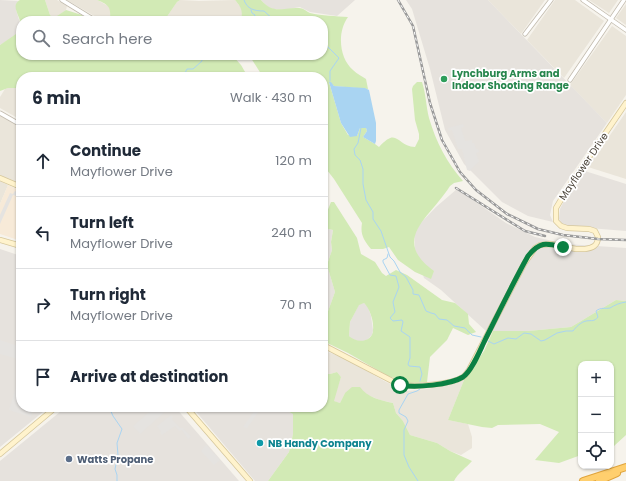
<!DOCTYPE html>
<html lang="en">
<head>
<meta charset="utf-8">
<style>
	:root { --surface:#fff; --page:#f2f2f3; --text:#1f2937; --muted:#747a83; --line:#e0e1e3 }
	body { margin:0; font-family:Poppins,sans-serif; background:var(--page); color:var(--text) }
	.controls { position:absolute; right:12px; bottom:12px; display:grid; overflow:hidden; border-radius:8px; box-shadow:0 1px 3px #0004 }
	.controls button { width:36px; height:36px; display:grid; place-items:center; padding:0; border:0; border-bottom:1px solid var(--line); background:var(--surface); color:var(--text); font:20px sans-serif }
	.stop { position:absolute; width:12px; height:12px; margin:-9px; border:3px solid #0b8043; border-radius:50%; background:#fff }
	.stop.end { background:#0b8043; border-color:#fff; box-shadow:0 1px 4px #0008 }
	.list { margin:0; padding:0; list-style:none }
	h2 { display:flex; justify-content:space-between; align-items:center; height:52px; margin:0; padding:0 16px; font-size:17px }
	h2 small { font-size:13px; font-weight:400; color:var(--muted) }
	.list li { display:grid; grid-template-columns:26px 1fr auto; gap:12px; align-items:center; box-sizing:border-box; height:72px; padding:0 16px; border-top:1px solid var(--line) }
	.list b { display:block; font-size:15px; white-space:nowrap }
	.list p { margin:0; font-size:13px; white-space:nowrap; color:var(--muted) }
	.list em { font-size:13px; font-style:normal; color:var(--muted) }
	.icon { flex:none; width:22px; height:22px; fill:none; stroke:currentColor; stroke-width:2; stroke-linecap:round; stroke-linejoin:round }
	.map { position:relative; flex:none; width:626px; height:481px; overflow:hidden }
	.search { position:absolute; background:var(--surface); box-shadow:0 1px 3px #0004; left:16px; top:16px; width:312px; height:44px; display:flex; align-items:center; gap:10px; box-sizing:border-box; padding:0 14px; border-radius:16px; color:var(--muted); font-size:15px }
	.panel { position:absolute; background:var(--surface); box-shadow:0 1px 3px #0004; left:16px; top:72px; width:312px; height:340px; border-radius:16px }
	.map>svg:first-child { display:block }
	.residential { fill:#eae5da }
	.commercial { fill:#f7ead8 }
	.industrial { fill:#e6e2dd }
	.green { fill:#d2eab5; fill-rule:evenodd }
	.parking { fill:#e5e3e0 }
	.water { fill:#a9d4f2 }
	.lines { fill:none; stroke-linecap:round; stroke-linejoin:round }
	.stream { stroke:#a9d4f2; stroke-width:1 }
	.street-casing { stroke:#c2bbae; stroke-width:5 }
	.secondary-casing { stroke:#d6c79b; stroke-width:6 }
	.highway-casing { stroke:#e0a43c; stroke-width:8 }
	.street { stroke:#fff; stroke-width:3.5 }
	.secondary { stroke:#fff3cd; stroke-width:4.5 }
	.highway { stroke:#ffcf6e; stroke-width:6 }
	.rail-casing { stroke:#9a9a9a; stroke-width:2.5 }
	.rail { stroke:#fff; stroke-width:1; stroke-dasharray:3; stroke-linecap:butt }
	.route { stroke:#0b8043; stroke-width:5 }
	.leisure-dot { fill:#2e9e5b; stroke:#fff; stroke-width:1.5 }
	.culture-dot { fill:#0f9aa8; stroke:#fff; stroke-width:1.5 }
	.service-dot { fill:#5c6f8a; stroke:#fff; stroke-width:1.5 }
	.labels { text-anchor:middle; stroke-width:3.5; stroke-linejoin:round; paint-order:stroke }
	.leisure-label { font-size:10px; font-weight:bold; fill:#27864d; stroke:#fff; text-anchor:start }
	.street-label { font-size:10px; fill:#4b4439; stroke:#fff }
	.culture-label { font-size:10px; font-weight:bold; fill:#0d838f; stroke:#fff; text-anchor:start }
	.service-label { font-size:10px; font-weight:bold; fill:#4e5e75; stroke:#fff; text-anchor:start }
</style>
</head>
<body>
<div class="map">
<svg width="626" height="481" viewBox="0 0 626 481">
	<rect width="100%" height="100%" fill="#f6f3ec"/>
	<!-- residential -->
	<g class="residential">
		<path d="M45,0H57L67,6L66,10L54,19L50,15Z"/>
		<path d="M67,0H97L101,2L108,6L111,11L110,21H103Z"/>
		<path d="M180,0L199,1L235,0L242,9V15L240,21H164L177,2Z"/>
		<path d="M488,0H545L521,34Z"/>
		<path d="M555,0H575L604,21L564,78L527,40Z"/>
		<path d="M589,0H618L609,13Z"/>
		<path d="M626,4V25L616,18Z"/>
		<path d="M612,26L626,36V95L607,123L570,85Z"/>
		<path d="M8,88H21V120L0,108V97L5,89Z"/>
		<path d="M626,112V179L588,167Z"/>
		<path d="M0,114L21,126V176L15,182L0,175Z"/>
		<path d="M0,181L8,185L0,204Z"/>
		<path d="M323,350L346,359L386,382L407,391L427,389L452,384L464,380L448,420L468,424L472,437V448L461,455L450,451L437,443L410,435L403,421L396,413L393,403L380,400L365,394L345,393L340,403L333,401L341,377L337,372L330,374H323Z"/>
	</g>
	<!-- commercial -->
	<path class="commercial" d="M8,185L21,191V241L0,234V204Z"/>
	<!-- industrial -->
	<g class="industrial">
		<path d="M0,0L18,1L16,10L20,23L19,32L18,34L0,45Z"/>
		<path d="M261,0H355L337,16L310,12L300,7L283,10L273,9L268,7Z"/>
		<path d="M406,0H488L607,123L553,201L550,215L553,222L528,216L502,202L464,164L445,130L430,69L412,9Z"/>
		<path d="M585,171L626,184V231L564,226L559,219L560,209L564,201Z"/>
		<path d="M457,189L506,223L535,237L566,244L626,248V301L616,300L571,327L528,331H486L441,290L424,278L415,249L414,230L436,207Z"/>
		<path d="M323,228L333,230L331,242L332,250L327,265L335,292L323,325Z"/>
		<path d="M0,249L21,256V407H49L0,447Z"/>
		<path d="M364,303L368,307L371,316L373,330L372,335L368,339L362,342L358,341L353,340L349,336L350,322L359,304Z"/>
		<path d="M66,407H175L239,481H0V461Z"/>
		<path d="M192,407H280L293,414V434L289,452L268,481H255Z"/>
	</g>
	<!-- green -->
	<g class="green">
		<path d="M20,0H45L50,15L54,18L66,10L82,15L83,21H21V55H158L162,58H168L179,55H232L241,65L248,77H21V88H8L0,91V45L19,32C20,27 21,23 19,18C17,12 12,4 20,0Z"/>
		<path d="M97,0H180L177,2L164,21H110C111,8 110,5 97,0Z"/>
		<path d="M235,0H261C274,15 282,7 299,8C303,8 306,11 310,13C322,16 336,16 348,17C337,32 339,58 353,70C357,74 362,76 366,79L368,89L334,86L329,82L341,123L348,135L357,136L360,128H366L367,131L363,137L375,144L379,147C398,126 396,146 415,147L419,139V134L415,120L412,89L413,86L417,82H422C426,94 426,106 429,118C436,142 447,163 463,181L454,183L450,186C430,218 390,239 434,271L431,279L415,272L398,260L389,247L383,249H371C364,240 360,235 362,223L334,179L323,165V77H263L249,55H323V21H240C244,12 241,7 235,0Z"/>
		<path d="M331,202H334L357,238L361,254L375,262L382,273L386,276L396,270L407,275L442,300L455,303L468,314L469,324L476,332L468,335L453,328L447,340L430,357L427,382L410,383L388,376L348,353L323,341V325L335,292L327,265L332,250L331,242L333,230L323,228V213L327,212ZM364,303C370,309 374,321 373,330C373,342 357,344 349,336L350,322L359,305Z"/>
		<path d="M616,300L626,301V435L614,446H611V364H581V455L559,463L535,460L559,432L540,424L498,425L492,428L482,427L448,420L464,380L484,351L493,331H528L571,327Z"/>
		<path d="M337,372L341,377L334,401L340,403L345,393L352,387H360C368,398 380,400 393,403L396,413L403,421L410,435L437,443L450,451L472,461C467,467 457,474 454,481H268L289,452L293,434V414L280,407H323V374H330Z"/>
	</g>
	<!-- parking -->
	<g class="parking">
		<path d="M463,124L464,127L461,128L465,141L472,140V143H474L476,149H478L479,152L476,153L479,161L470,171L467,170L462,149H458L452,130L449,131L448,128Z"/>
		<path d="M15,191L21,194V197L13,195L0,224V215L10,193L13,194Z"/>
		<path d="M0,340L21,347V360L0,354Z"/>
		<path d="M19,377L21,378V407H36H34L31,417L9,410Z"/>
		<path d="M155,407H164L167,410L140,434L133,426Z"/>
		<path d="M257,407H262L247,428L243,427Z"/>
		<path d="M171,415L173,417L172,419L180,428H183L191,437L188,439L182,430L179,431L175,426L162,435L160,433L161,432L157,426Z"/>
		<path d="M206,445L220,460L214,465L201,451Z"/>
	</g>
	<!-- water -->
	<path class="water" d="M329,82H331L334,86L365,88L369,90L376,123V141L375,144L363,137L367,131L366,128H360L357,136L350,137L341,123Z"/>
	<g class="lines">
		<!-- stream -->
		<g class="stream">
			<path d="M244,0C247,9 254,11 264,11L275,21"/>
			<path d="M251,10L252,13L255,15L253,21"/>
			<path d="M323,42L339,58L330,71V81"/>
			<path d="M183,77L187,69H193L202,61L201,55"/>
			<path d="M361,128L358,143L354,149L355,155L360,160L363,169V184L366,200L373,212V219L381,231L390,257L394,261L400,272L406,277L413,290V294L419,295L426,311L431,313L435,314L439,319L447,320L454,326L465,328L472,335L481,337"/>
			<path d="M388,254L387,258L383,260V262L390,275L396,276L399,287L393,302L395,312L390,318L393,321L402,320L403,322L401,331L410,337V358L408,364L409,366L420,367L422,374L420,381"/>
			<path d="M488,341L494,344L508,338L516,339L524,333L531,334L541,341L545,340L557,333L566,331H573C576,327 581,322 586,321C592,320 594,322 598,317L596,311C601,307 605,309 610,308C615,305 619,303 626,302"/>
			<path d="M109,407L113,416L122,429L117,443L118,455L115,469L117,475V481"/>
			<path d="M418,481L409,467L404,455V430L408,421L406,417L399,413V410L408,394L417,391L420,389"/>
		</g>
		<!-- street casing -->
		<g class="street-casing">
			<g id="street">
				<path d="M62,0L96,21"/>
				<path d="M583,0L626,30"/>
				<path d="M525,34L551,0"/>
				<path d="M570,80L624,0"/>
				<path d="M0,113L21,125"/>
				<path d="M16,185L21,179"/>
			</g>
		</g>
		<!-- secondary casing -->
		<g class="secondary-casing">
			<g id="secondary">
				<path d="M0,178L21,187"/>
				<path d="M0,240L21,246"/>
				<path d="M323,345L400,385C415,387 450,385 463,377C466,375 467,372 469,370L524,264L535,248L540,245L551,244L576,249H585C592,248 598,246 598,237L595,231L589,229L567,228L561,226L556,221V208L568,188L626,103"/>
				<path d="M186,407L250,481"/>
				<path d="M0,454L56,407"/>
			</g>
		</g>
		<!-- highway casing -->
		<g class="highway-casing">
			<g id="highway">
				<path d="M583,481L626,467"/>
				<path d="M599,481L617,473"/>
			</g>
		</g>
		<!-- street -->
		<use href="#street" class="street"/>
		<!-- secondary -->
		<use href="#secondary" class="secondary"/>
		<!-- highway -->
		<use href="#highway" class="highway"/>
		<!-- rail casing -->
		<g class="rail-casing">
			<g id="rail">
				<path d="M398,0L413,26L430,103L442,140L460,172L476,190L507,214L538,229L563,235L598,239L626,240"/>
				<path d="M456,188L525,231L545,236"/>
			</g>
		</g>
		<!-- rail -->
		<use href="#rail" class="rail"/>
	</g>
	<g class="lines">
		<!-- route -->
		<path class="route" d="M400,385C415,388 450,385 463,377C472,371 480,350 485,340C499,312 513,283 528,256C540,241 546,243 563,247"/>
	</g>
	<!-- markers -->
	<circle class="leisure-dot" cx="444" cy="79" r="4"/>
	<circle class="culture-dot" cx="260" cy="443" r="4"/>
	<circle class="service-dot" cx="69" cy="459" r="4"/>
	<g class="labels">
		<!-- leisure labels -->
		<g class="leisure-label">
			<text x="452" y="77">Lynchburg Arms and<tspan x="452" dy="12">Indoor Shooting Range</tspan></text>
		</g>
		<!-- street labels -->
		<g class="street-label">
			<text transform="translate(583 166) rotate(-56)" y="4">Mayflower Drive</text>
		</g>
		<!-- culture labels -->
		<g class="culture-label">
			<text x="268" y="447">NB Handy Company</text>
		</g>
		<!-- service labels -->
		<g class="service-label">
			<text x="77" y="463">Watts Propane</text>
		</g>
	</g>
</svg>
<div class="controls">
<button>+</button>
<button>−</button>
<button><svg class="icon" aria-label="locate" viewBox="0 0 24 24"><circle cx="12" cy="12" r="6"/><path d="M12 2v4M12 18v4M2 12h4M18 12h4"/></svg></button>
</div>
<div class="stop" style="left:400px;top:385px"></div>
<div class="stop end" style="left:563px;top:247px"></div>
<div class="search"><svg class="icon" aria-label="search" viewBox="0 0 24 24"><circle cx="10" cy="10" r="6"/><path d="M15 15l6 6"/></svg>Search here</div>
<section class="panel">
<h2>6 min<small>Walk · 430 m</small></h2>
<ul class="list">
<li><svg class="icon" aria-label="ahead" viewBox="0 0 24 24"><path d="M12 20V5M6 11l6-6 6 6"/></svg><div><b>Continue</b><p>Mayflower Drive</p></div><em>120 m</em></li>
<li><svg class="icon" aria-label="left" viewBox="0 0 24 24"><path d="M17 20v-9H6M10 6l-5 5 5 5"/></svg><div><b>Turn left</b><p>Mayflower Drive</p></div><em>240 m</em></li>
<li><svg class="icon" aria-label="right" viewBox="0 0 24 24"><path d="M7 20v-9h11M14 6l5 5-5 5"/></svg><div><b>Turn right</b><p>Mayflower Drive</p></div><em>70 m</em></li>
<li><svg class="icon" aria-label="arrive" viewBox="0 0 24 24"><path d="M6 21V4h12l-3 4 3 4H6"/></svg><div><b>Arrive at destination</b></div></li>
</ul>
</section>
</div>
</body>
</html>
